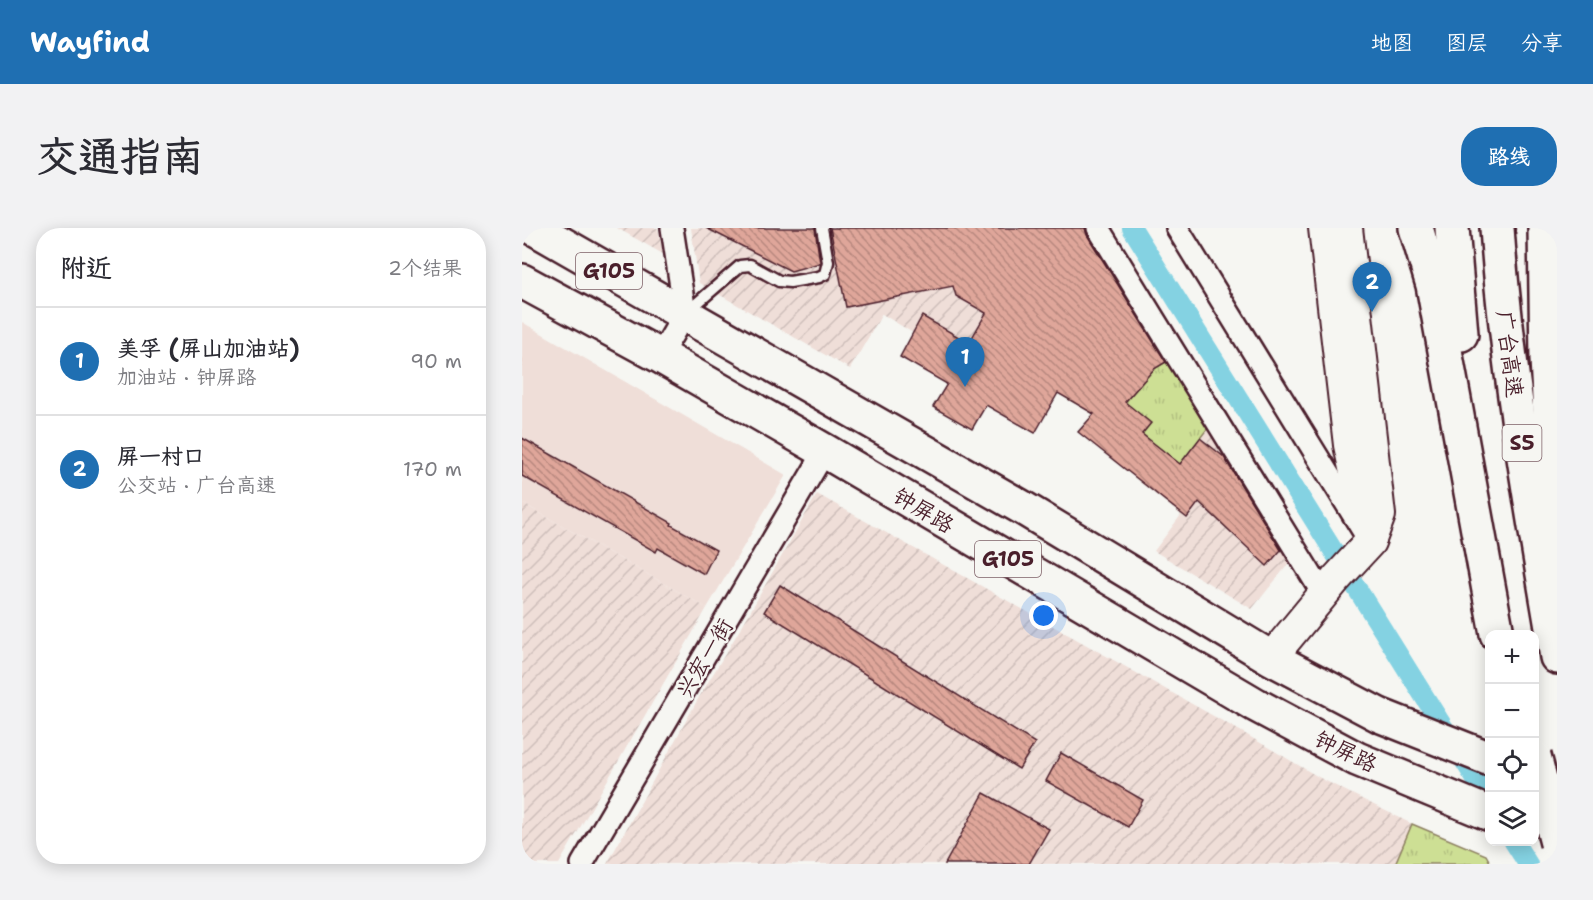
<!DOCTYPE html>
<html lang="zh">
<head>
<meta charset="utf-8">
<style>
	:root { --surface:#fff; --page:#f2f2f3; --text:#2b2b33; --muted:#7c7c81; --line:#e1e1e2; --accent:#1f6fb2 }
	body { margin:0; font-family:"Shantell Sans","LXGW WenKai TC",sans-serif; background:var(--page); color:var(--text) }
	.controls { position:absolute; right:18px; bottom:18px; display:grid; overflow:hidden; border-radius:12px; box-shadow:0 3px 15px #0003 }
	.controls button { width:54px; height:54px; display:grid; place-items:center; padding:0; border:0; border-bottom:2px solid var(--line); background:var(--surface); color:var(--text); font:30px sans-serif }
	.you { position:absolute; left:522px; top:388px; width:21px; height:21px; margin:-15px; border:4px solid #fff; border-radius:50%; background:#1a73e8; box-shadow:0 0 0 9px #1a73e833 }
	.badge { display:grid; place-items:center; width:39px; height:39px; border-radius:50%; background:var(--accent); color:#fff; font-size:20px; font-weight:700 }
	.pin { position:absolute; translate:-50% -50px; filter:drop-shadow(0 2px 3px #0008) }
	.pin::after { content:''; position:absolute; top:32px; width:21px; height:18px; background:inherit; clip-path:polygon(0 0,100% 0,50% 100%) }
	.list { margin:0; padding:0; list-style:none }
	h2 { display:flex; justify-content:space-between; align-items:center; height:78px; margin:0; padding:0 24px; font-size:26px }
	h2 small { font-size:20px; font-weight:400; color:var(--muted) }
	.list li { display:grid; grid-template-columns:39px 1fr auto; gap:18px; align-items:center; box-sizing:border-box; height:108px; padding:0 24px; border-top:2px solid var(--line) }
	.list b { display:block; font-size:22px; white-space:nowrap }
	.list p { margin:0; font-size:20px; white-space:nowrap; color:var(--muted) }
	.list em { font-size:20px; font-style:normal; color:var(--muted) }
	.icon { flex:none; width:33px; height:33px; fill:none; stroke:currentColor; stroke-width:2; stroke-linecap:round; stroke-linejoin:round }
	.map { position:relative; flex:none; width:1035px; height:636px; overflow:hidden; border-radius:24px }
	header { display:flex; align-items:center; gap:36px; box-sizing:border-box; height:84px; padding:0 30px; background:var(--accent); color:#fff }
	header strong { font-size:28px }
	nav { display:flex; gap:33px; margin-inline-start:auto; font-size:21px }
	.intro { display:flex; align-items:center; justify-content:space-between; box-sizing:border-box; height:144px; padding:0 36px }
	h1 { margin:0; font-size:42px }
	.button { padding:15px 27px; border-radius:24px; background:var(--accent); color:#fff; font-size:21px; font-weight:700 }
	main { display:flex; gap:36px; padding:0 36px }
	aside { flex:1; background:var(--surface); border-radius:24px; box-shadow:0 3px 15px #0003 }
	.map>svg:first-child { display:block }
	.built { fill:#efded8 }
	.industrial { fill:url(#industrial-furrows) }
	.grass { fill:url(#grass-tufts); stroke:#8c7f60; stroke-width:1.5 }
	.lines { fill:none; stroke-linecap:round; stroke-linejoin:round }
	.canal { stroke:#84d2e2; stroke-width:20 }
	.building { fill:url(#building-back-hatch); stroke:#4a1f2b; stroke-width:1.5 }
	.lane-casing { stroke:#4a1f2b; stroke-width:15 }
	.street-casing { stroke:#4a1f2b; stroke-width:26 }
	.secondary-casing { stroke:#4a1f2b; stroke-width:34 }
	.highway-casing { stroke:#4a1f2b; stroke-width:38 }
	.lane { stroke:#f6f6f2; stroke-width:10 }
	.street { stroke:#f6f6f2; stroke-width:21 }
	.secondary { stroke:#f6f6f2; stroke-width:30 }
	.highway { stroke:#f6f6f2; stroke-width:33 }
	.highway-bridge-casing { stroke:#4a1f2b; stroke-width:38; stroke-linecap:butt }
	.highway-bridge { stroke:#f6f6f2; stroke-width:33 }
	.labels { text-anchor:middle; stroke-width:5; stroke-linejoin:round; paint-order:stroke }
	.shield { fill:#f6f6f2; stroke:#7e6067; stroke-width:1.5 }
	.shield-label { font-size:21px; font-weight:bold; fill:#4a1f2b }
	.street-label { font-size:22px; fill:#4a1f2b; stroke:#f6f6f2 }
</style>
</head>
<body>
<header>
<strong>Wayfind</strong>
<nav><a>地图</a><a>图层</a><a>分享</a></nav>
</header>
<div class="intro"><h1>交通指南</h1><a class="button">路线</a></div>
<main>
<aside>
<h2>附近<small>2个结果</small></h2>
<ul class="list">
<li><span class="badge">1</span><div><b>美孚 (屏山加油站)</b><p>加油站 · 钟屏路</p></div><em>90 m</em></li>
<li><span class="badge">2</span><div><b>屏一村口</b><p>公交站 · 广台高速</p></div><em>170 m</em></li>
</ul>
</aside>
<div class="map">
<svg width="1035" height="636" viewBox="0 0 1035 636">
	<defs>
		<pattern id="industrial-furrows" width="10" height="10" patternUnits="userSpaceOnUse" patternTransform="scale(1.5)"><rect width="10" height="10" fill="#efded8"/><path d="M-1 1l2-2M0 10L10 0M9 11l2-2" fill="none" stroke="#cebeba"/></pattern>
		<pattern id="grass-tufts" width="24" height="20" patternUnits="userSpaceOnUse" patternTransform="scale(1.5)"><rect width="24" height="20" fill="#cddf94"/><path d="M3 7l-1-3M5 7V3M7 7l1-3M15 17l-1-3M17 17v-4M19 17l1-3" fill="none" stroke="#b2bf80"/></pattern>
		<pattern id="building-back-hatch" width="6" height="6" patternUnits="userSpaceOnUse" patternTransform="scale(1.5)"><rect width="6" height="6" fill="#dfa69a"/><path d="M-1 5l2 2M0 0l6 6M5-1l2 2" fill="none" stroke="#b7877e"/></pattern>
	</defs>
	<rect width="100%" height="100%" fill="#f6f6f2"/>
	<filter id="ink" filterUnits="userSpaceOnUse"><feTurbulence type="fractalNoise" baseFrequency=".0167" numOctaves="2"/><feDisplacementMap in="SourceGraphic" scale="12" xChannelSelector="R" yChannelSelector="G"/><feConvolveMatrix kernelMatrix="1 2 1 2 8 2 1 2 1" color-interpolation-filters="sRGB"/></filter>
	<g filter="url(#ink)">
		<!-- built -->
		<path class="built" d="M0,94L264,247L185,380L0,275Z"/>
		<!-- industrial -->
		<g class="industrial">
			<path d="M95,0H136L141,26Z"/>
			<path d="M169,0H567L772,329L730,381L632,323L659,287L556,204L571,186L401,89L391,105L360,86L328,141L177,55Z"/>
			<path d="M295,266L720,504L800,551L890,596L873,636H85L176,471L220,398Z"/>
			<path d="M0,275L185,380L37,636H0Z"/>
		</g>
		<!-- grass -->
		<g class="grass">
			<path d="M649,131L689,196L658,236L620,206L603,174L632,141Z"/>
			<path d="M890,596L964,627L969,636H873Z"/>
		</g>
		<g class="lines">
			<!-- canal -->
			<g class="canal">
				<path d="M610,0L968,574"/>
				<path d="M992,614L1006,636"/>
			</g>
		</g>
		<!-- building -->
		<g class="building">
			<path d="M184,0H293L298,35L269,43Z"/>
			<path d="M308,0H563L565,7L644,134L632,141L603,174L629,195L620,206L658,236L678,210L702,229L759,322L745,338L677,274L665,290L556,204L572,186L536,165L513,205L464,177L450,201L411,179L425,156L378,129L400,88L447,115L464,85L434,68L431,58L324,79Z"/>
			<path d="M0,210L150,295L149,297L194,322L182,346L136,320L134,324L0,248Z"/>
			<path d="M258,357L513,515L497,541L242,384Z"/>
			<path d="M539,525L621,572L606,599L524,553Z"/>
			<path d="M462,565L527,601L507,636H423Z"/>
		</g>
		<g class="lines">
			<!-- lane casing -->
			<g class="lane-casing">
				<path id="lane" d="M166,83L218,38L228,37L257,53L268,54L297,49L303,46L306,34L300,0"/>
			</g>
			<!-- street casing -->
			<g class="street-casing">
				<g id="street">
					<path d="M576,0L801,366"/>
					<path d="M655,0L848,314"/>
					<path d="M138,128L163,85L150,0"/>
					<path d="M60,636L303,223"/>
				</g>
			</g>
			<!-- secondary casing -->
			<g class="secondary-casing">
				<g id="secondary">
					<path d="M802,0L827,217L839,272"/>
					<path d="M749,430L814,351L848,314L858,287L825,0"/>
				</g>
			</g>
			<!-- highway casing -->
			<g class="highway-casing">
				<g id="highway">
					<path d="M12,0L501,280L749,430L857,487L968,531"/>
					<path d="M894,0L911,57L975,406"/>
					<path d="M930,0L939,106"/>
					<path d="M975,0C985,144 1011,287 1035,429"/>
					<path d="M1023,0L1025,131L1035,316"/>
					<path d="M0,53L138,128L303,223L734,477L835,531L968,586"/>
				</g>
			</g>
			<!-- lane -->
			<use href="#lane" class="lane"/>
			<!-- street -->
			<use href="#street" class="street"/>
			<!-- secondary -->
			<use href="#secondary" class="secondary"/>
			<!-- highway -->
			<use href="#highway" class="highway"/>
			<!-- highway-bridge casing -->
			<g class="highway-bridge-casing">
				<path id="highway-bridge" d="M1012,528L1035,615"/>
			</g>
			<!-- highway-bridge -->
			<use href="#highway-bridge" class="highway-bridge"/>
		</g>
	</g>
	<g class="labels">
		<!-- shield labels -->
		<g class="shield">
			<rect x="54" y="25" width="66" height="36" rx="4.5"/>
			<rect x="980.5" y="197" width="39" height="36" rx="4.5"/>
			<rect x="453" y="313" width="66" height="36" rx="4.5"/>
		</g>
		<g class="shield-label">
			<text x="87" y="50">G105</text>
			<text x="1000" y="222">S5</text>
			<text x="486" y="338">G105</text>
		</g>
		<!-- street labels -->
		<g class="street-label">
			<text transform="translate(988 126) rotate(83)" y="8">广台高速</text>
			<text transform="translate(402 282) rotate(31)" y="8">钟屏路</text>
			<text transform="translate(182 430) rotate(-59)" y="8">兴宏一街</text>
			<text transform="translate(824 523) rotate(26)" y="8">钟屏路</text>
		</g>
	</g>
</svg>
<div class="controls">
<button>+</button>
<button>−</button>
<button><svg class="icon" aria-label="locate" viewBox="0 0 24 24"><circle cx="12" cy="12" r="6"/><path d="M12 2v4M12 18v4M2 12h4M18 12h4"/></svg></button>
<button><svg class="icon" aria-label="layers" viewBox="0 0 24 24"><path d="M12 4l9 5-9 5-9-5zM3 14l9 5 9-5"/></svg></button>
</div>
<div class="you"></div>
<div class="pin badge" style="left:443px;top:159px">1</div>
<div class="pin badge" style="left:850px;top:84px">2</div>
</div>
</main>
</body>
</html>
